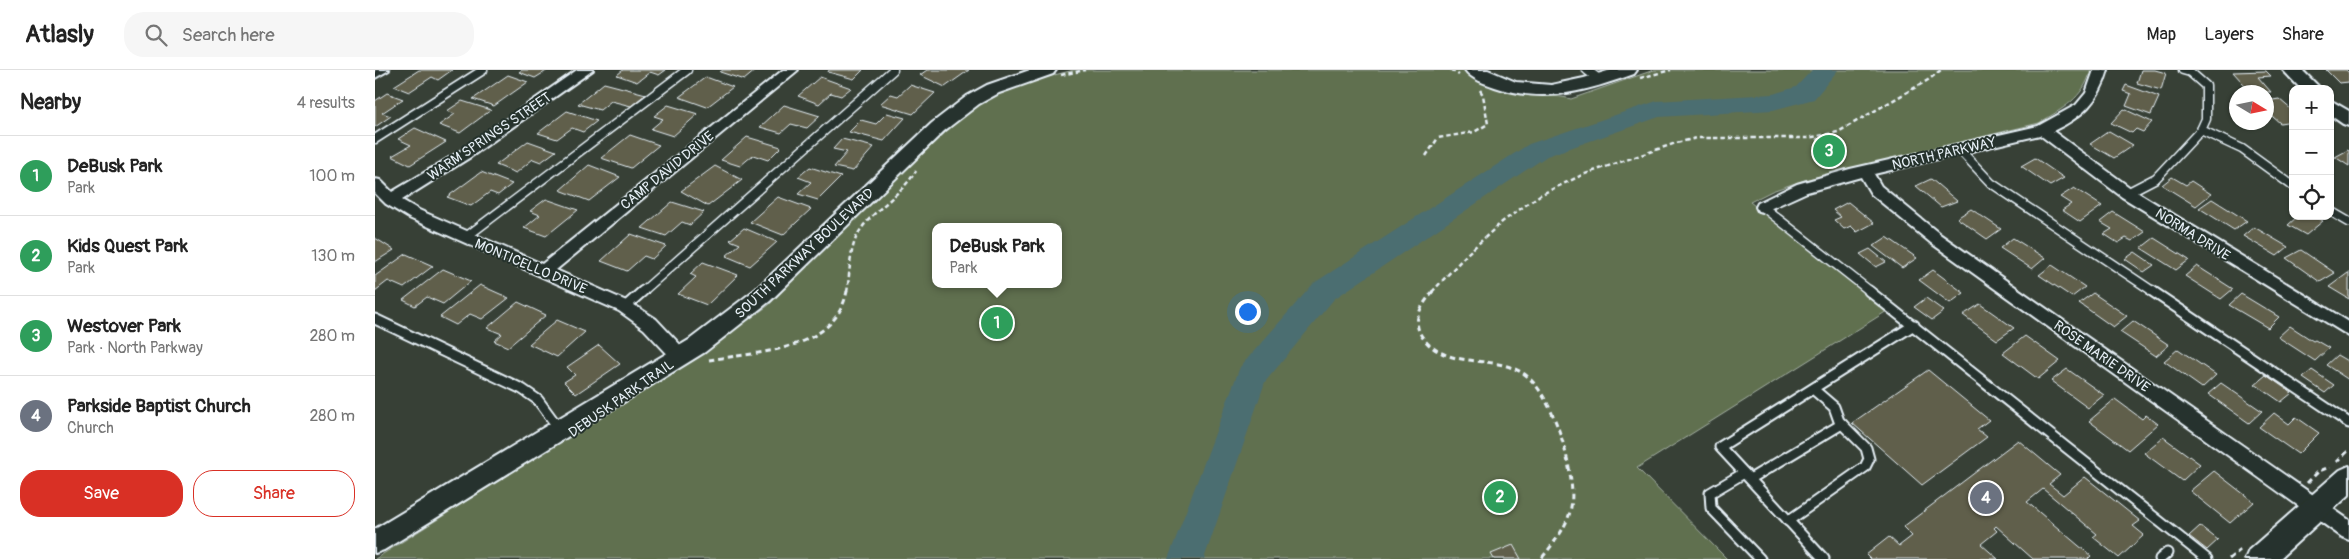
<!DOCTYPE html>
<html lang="en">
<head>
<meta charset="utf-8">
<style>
	:root { --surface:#fff; --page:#f6f6f6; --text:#222; --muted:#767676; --line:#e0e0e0; --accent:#d93025 }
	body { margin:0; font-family:Pangolin,sans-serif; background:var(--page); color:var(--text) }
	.controls { position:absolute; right:15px; top:15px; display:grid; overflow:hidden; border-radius:10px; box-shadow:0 1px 4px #0004 }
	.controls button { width:45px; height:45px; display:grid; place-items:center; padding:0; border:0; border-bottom:1px solid var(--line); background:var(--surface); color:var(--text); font:25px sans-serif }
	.compass { position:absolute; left:1854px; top:15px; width:45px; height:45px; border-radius:50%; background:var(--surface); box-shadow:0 1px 4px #0004; rotate:100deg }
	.you { position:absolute; left:872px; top:241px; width:18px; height:18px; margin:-12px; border:4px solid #fff; border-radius:50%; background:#1a73e8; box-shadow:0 0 0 8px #1a73e833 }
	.badge { display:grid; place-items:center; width:32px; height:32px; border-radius:50%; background:var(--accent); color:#fff; font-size:16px; font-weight:700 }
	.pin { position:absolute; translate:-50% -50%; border:2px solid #fff; box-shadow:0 1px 5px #0006 }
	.popup { position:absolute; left:557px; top:153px; width:130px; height:65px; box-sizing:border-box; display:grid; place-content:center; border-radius:10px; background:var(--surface); filter:drop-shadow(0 1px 4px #0005); font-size:16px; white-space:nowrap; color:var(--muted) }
	.popup b { font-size:19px; color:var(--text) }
	.popup::after { content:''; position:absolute; left:50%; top:100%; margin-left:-10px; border:10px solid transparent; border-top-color:var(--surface) }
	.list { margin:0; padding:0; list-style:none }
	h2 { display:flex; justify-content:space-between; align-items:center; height:65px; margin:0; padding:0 20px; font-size:21px }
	h2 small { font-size:16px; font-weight:400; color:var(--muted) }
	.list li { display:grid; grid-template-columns:32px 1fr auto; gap:15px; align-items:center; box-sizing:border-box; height:80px; padding:0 20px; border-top:1px solid var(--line) }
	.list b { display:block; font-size:19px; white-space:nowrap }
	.list p { margin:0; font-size:16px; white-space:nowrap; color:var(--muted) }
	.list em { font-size:16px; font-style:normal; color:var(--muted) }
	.actions { display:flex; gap:10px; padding:15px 20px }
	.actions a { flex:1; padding:11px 0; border:1px solid var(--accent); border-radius:20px; text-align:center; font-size:18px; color:var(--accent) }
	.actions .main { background:var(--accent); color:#fff }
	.icon { flex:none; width:28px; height:28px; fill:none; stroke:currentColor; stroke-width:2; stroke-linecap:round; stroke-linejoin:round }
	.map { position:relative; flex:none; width:1974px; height:489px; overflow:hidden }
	header { display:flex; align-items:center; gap:30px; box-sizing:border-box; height:70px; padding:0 25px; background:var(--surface); border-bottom:1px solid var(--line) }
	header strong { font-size:24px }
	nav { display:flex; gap:28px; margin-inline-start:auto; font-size:18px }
	.search { width:350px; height:45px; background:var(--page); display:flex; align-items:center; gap:12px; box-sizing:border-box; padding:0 18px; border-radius:20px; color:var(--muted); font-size:19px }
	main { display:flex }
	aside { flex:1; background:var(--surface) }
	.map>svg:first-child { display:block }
	.green { fill:#616f50; stroke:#a4b0a4; fill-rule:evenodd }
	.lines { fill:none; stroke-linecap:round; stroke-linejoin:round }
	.river { fill:#4b6e71; fill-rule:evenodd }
	.building { fill:#605f4b; stroke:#e8f1f8 }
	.service-far1-casing { stroke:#e8f1f8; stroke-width:11 }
	.service-casing { stroke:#e8f1f8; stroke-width:13 }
	.minor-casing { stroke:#e8f1f8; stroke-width:4 }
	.tertiary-casing { stroke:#e8f1f8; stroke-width:4 }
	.secondary-casing { stroke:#e8f1f8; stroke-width:4 }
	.path-far1 { stroke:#e8f1f8; stroke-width:2.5; stroke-dasharray:4.5 3; stroke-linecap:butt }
	.path { stroke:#e8f1f8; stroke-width:3; stroke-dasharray:5.5 4; stroke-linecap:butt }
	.service-far1 { stroke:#26332d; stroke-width:8 }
	.service { stroke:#26332d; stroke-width:9 }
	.minor { fill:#26332d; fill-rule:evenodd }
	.tertiary { fill:#26332d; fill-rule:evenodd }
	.secondary { fill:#26332d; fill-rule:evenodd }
	.labels { text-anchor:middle; stroke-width:4; stroke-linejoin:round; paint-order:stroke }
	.street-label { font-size:14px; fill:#e8f1f8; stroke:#26332d }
</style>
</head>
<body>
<header>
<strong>Atlasly</strong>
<div class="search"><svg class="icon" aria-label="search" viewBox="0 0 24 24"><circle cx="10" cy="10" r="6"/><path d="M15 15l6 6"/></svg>Search here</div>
<nav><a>Map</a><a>Layers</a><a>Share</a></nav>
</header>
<main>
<aside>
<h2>Nearby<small>4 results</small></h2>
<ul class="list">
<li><span class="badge" style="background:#2e9e5b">1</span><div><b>DeBusk Park</b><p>Park</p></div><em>100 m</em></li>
<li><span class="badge" style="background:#2e9e5b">2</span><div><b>Kids Quest Park</b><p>Park</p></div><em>130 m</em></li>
<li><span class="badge" style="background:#2e9e5b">3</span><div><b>Westover Park</b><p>Park · North Parkway</p></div><em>280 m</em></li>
<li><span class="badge" style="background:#6b7280">4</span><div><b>Parkside Baptist Church</b><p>Church</p></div><em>280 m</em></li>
</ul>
<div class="actions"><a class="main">Save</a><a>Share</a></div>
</aside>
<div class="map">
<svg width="1974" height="489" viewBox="0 0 1974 489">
	<rect width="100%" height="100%" fill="#374036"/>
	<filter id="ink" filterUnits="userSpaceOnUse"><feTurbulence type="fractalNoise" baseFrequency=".02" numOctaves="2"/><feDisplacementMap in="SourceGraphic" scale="10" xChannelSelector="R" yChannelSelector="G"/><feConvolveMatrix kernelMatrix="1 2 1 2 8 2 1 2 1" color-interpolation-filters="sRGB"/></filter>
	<g filter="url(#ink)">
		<!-- green -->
		<path class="green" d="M699,0H1090C1109,10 1128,21 1149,25C1165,28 1180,24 1196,29L1279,0H1716C1708,29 1688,38 1664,53L1429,110L1397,121L1375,132L1512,241L1262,398L1352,489H0L344,271L394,235L476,149L606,30L656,11ZM561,157H683V214H561Z"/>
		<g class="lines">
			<!-- river -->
			<path class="river" d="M1437,0H1463L1439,29L1398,40L1284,47L1172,86L959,229L890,312L829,489H793L865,297L939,213L1154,74L1282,31L1398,24L1421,17Z"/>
		</g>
		<!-- building -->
		<g class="building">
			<path d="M44,0H77L63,10L57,7L34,22L19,16Z"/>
			<path d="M147,0H173L160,8L144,2Z"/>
			<path d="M248,0H291L284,5L275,2L262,12L242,5Z"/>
			<path d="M348,0H381L369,10L345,2Z"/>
			<path d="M454,0H488L479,9L453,2Z"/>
			<path d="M552,0H594L570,17L545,5Z"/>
			<path d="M1766,0H1780L1791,3L1786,20L1762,13Z"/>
			<path d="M1951,0H1971L1974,3V12L1964,13Z"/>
			<path d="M1891,1L1896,6L1883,7L1896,22H1876L1858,2Z"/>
			<path d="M133,5L153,12L119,36L98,29Z"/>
			<path d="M331,7L358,17L332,37L304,27Z"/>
			<path d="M445,7L476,18L466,26L456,23L444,34L423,26Z"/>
			<path d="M229,13L271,24L256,36L236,31L225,40L203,34Z"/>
			<path d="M535,15L560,23L538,44L505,34L516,24L523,26Z"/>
			<path d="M1751,15L1784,27L1776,45L1751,36L1756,24L1748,21Z"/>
			<path d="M12,23L28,29L7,43L16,46L0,57V31Z"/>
			<path d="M1904,29L1918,41V51L1905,53L1892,42V31Z"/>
			<path d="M87,31L116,40L85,63L64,55L80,44L72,41Z"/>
			<path d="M293,35L323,44L298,66L276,59L288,49L279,46Z"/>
			<path d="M409,35L445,46L432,58L416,54L406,63L385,57Z"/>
			<path d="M1749,39L1777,52L1768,62L1761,59L1757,63L1736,53Z"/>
			<path d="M192,41L222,51L208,62L197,58L182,69L163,63Z"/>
			<path d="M512,43L530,48L509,71L474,62L486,50L501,54Z"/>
			<path d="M40,58L71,72L35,95L17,86L36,75L23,69Z"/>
			<path d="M1734,61L1758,75L1739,88L1715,74Z"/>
			<path d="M255,65L284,75L256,98L226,88Z"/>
			<path d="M372,67L406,77L393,90L378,85L365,96L346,90Z"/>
			<path d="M467,69L499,77L478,101L459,97L472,82L458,79Z"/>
			<path d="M153,71L181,81L166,92L158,89L141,103L121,95Z"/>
			<path d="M1973,80L1974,81V96L1960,87Z"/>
			<path d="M1660,88L1689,108L1675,116L1646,96Z"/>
			<path d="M214,95L245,107L214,131L185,120Z"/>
			<path d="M340,96L367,110L333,136L306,121Z"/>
			<path d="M435,97L466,107L443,130L423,124L436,112L423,107Z"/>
			<path d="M106,102L137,114L123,125L115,122L96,136L72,127Z"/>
			<path d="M1797,107L1811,115L1816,111L1836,124L1821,136L1787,115Z"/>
			<path d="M1556,109L1582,131L1566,137L1541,116Z"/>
			<path d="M1699,118L1727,136L1705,152L1687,140L1696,134L1685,127Z"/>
			<path d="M403,127L436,139L408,165L375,152Z"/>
			<path d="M171,129L203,140L171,166L149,158L165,145L155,141Z"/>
			<path d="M1837,129L1872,151L1859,160L1824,138Z"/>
			<path d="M297,132L329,142L315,155L307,152L291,166L267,158Z"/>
			<path d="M1473,132L1499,153L1482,162L1476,156L1469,159L1459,150L1466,147L1458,140Z"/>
			<path d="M1596,139L1626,159L1612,169L1582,148Z"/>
			<path d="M1738,142L1770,162L1757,171L1751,168L1743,173L1729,164L1737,159L1725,152Z"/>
			<path d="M1923,146H1940L1948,151L1931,165L1913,155Z"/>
			<path d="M1879,157L1913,177L1902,186L1868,166Z"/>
			<path d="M369,158L402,172L375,196L351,186L365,174L355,170Z"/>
			<path d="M256,164L291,176L277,189L269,186L252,201L226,191Z"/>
			<path d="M1512,167L1542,188L1527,198L1498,176Z"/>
			<path d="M0,168L19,180L0,192Z"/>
			<path d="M1638,168L1670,188L1657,199L1625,178Z"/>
			<path d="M1779,168L1814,190L1801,200L1766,178Z"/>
			<path d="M1495,179L1511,192L1501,197L1485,184Z"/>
			<path d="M1926,180L1960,203L1945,212L1911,188Z"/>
			<path d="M1760,182L1779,195L1769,202L1750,189Z"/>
			<path d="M31,184L58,196L29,218L13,211L0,221V206Z"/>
			<path d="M328,192L363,205L332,235L303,224L321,207L315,204Z"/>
			<path d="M1677,195L1710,217L1697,227L1664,205Z"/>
			<path d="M1822,196L1858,219L1846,229L1810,206Z"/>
			<path d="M68,199L96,211L68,234L52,227L40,236L28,230Z"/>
			<path d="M1558,200L1589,223L1575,233L1544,210Z"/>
			<path d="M1973,203H1974V229L1954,217Z"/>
			<path d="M105,215L134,228L107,249L95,244L81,255L65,247Z"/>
			<path d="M1718,223L1752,246L1738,257L1704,233Z"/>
			<path d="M1866,224L1904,247L1893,258L1854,235Z"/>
			<path d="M1551,228L1569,241L1557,250L1539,237Z"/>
			<path d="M143,232L171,245L133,277L119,271L127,264L112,258Z"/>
			<path d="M1605,234L1639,258L1622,270L1588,245Z"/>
			<path d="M182,250L210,262L182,287L154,274Z"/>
			<path d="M1758,251L1794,275L1781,286L1745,262Z"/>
			<path d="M1915,256L1938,271L1940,270L1954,278L1940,291L1903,267Z"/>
			<path d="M1650,266L1685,291L1663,309L1628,283Z"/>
			<path d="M224,275L245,294L201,324L189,312L200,305L192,297Z"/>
			<path d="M1803,279L1841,305L1827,318L1789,291Z"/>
			<path d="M1962,285L1974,292V310L1951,295Z"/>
			<path d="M1692,299L1729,325L1713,338L1676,311Z"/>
			<path d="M1553,300L1614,350L1602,359L1612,367L1547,415L1477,353Z"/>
			<path d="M1937,300L1959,315L1950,323L1928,308Z"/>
			<path d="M1891,305L1917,323L1906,332L1880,314Z"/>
			<path d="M1846,313L1887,341L1874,353L1833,324Z"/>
			<path d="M1740,329L1767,349L1771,345L1783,354L1753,380L1714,351Z"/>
			<path d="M1899,343L1914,354L1921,347L1944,363L1923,384L1884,357Z"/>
			<path d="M1788,367L1825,394L1807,411L1769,383Z"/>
			<path d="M1643,370L1685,405L1674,414L1688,425L1710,407L1765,451L1758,456L1769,465L1744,488L1718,467L1722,464L1668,419L1652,432L1716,486L1713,489H1658L1621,456L1619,458L1622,461L1606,474L1623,489H1495L1491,485L1514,467L1524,476L1537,466L1528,457Z"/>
			<path d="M1839,401L1879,432L1855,453L1815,421Z"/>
			<path d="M1825,456L1843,470L1832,480L1814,466Z"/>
			<path d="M1138,475L1146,489H1119L1116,484Z"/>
		</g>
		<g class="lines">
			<!-- service-far1 casing -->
			<g class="service-far1-casing">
				<g id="service-far1">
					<path d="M1212,0L1225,10"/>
					<path d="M1826,60L1867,79L1918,116"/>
					<path d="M0,69L108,0"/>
					<path d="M1586,81L1616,113L1779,222"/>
					<path d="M1752,123L1781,108L1826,60L1831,49V16L1815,2L1808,0"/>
					<path d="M1388,137L1496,222"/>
					<path d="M1955,141L1974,152"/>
					<path d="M91,167L312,0"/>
					<path d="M267,222L518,0"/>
				</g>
			</g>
			<!-- service casing -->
			<g class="service-casing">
				<g id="service">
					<path d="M1494,221L1832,489"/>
					<path d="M1777,221L1974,353"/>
					<path d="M250,237L268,221"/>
					<path d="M0,249L147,319L163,330L185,360"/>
					<path d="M1369,403L1335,423L1336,438L1385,489"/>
					<path d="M1375,409L1467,354"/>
					<path d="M1413,451L1490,397L1494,389L1491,378L1464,351L1459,337L1438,319"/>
					<path d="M1449,489L1345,377L1539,255"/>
					<path d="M1785,489L1792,483"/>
				</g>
			</g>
			<!-- minor casing -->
			<g class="minor-casing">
				<g id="minor">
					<path d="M0,0H14L0,8Z"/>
					<path d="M202,0H218L94,88L27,130L44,140L167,194L408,0H423L181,200L256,233L281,249L312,282L314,287L312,292L306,294L300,292L269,259L244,241L34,148L11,134L0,123V109L5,110L17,122L84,82Z"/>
					<path d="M1719,0H1733C1724,32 1707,47 1678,61L1757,119L1974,252V266L1747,127L1665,65L1499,104L1506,116L1566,165L1974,450V470L1967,467L1556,173L1496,124L1486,107L1432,122L1388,142L1383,141L1381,137L1383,133L1422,114L1475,99L1663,56L1701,35L1711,23Z"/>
				</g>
			</g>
			<!-- tertiary casing -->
			<g class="tertiary-casing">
				<g id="tertiary">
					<path d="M655,0H681L678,4L624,23L604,34L569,61L395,231L330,282L9,480L0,483V459L314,270L381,219L557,53L592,26L612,15Z"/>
					<path d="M1090,0H1113L1141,12L1176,15L1209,8L1236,0H1262L1259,4C1211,21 1170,34 1120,17C1111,14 1096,9 1090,0Z"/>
					<path d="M1908,0H1927L1946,19H1926Z"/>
					<path d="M1955,30L1974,41V56L1968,54L1955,45Z"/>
				</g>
			</g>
			<!-- secondary casing -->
			<g class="secondary-casing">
				<path id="secondary" d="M1974,396V425L1904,489H1870L1874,480L1965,400Z"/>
			</g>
			<!-- path-far1 -->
			<g class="path-far1">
				<path d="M1076,0L1084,5"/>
				<path d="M686,5L710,0"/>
				<path d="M1265,8L1296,0"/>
				<path d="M1442,68L1466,94"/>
				<path d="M1051,86L1063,68L1099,62L1113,54L1108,25L1105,20"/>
				<path d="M472,222C475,204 474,185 481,168C491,144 525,127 541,101"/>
				<path d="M1057,222L1092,184L1127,152L1165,125L1207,105L1301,73L1322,68H1433L1463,62L1553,10L1566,0"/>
			</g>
			<!-- path -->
			<g class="path">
				<path d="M1058,221C1047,235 1035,251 1048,268C1073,300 1115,284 1146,302C1177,319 1202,403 1196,437C1193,456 1178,474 1166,489"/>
				<path d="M334,290C382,282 460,282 472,221"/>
				<path d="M1962,392L1974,380"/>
				<path d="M1932,413L1944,401L1955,397"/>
				<path d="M1854,489L1865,480"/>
			</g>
			<!-- service-far1 -->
			<use href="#service-far1" class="service-far1"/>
			<!-- service -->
			<use href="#service" class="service"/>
			<!-- minor -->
			<use href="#minor" class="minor"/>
			<!-- tertiary -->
			<use href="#tertiary" class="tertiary"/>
			<!-- secondary -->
			<use href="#secondary" class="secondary"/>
		</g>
	</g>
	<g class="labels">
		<!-- street labels -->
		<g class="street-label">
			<text transform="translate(114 66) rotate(-34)" y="5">WARM SPRINGS STREET</text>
			<text transform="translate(1569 83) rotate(-13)" y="5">NORTH PARKWAY</text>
			<text transform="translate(292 100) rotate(-39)" y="5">CAMP DAVID DRIVE</text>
			<text transform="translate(1818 164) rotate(32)" y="5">NORMA DRIVE</text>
			<text transform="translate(429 183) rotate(-43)" y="5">SOUTH PARKWAY BOULEVARD</text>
			<text transform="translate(156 196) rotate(23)" y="5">MONTICELLO DRIVE</text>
			<text transform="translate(1727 286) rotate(35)" y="5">ROSE MARIE DRIVE</text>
			<text transform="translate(246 328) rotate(-35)" y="5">DEBUSK PARK TRAIL</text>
		</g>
	</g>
</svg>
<div class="controls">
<button>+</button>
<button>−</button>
<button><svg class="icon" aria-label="locate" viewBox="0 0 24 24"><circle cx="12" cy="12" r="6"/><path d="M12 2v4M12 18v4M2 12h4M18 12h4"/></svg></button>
</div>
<svg class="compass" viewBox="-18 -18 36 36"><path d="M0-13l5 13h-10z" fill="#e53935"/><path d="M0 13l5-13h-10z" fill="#767676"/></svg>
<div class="you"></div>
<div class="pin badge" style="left:622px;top:253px;background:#2e9e5b">1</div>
<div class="popup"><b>DeBusk Park</b>Park</div>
<div class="pin badge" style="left:1125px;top:427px;background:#2e9e5b">2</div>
<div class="pin badge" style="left:1454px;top:81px;background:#2e9e5b">3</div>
<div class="pin badge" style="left:1611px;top:428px;background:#6b7280">4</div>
</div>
</main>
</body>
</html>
